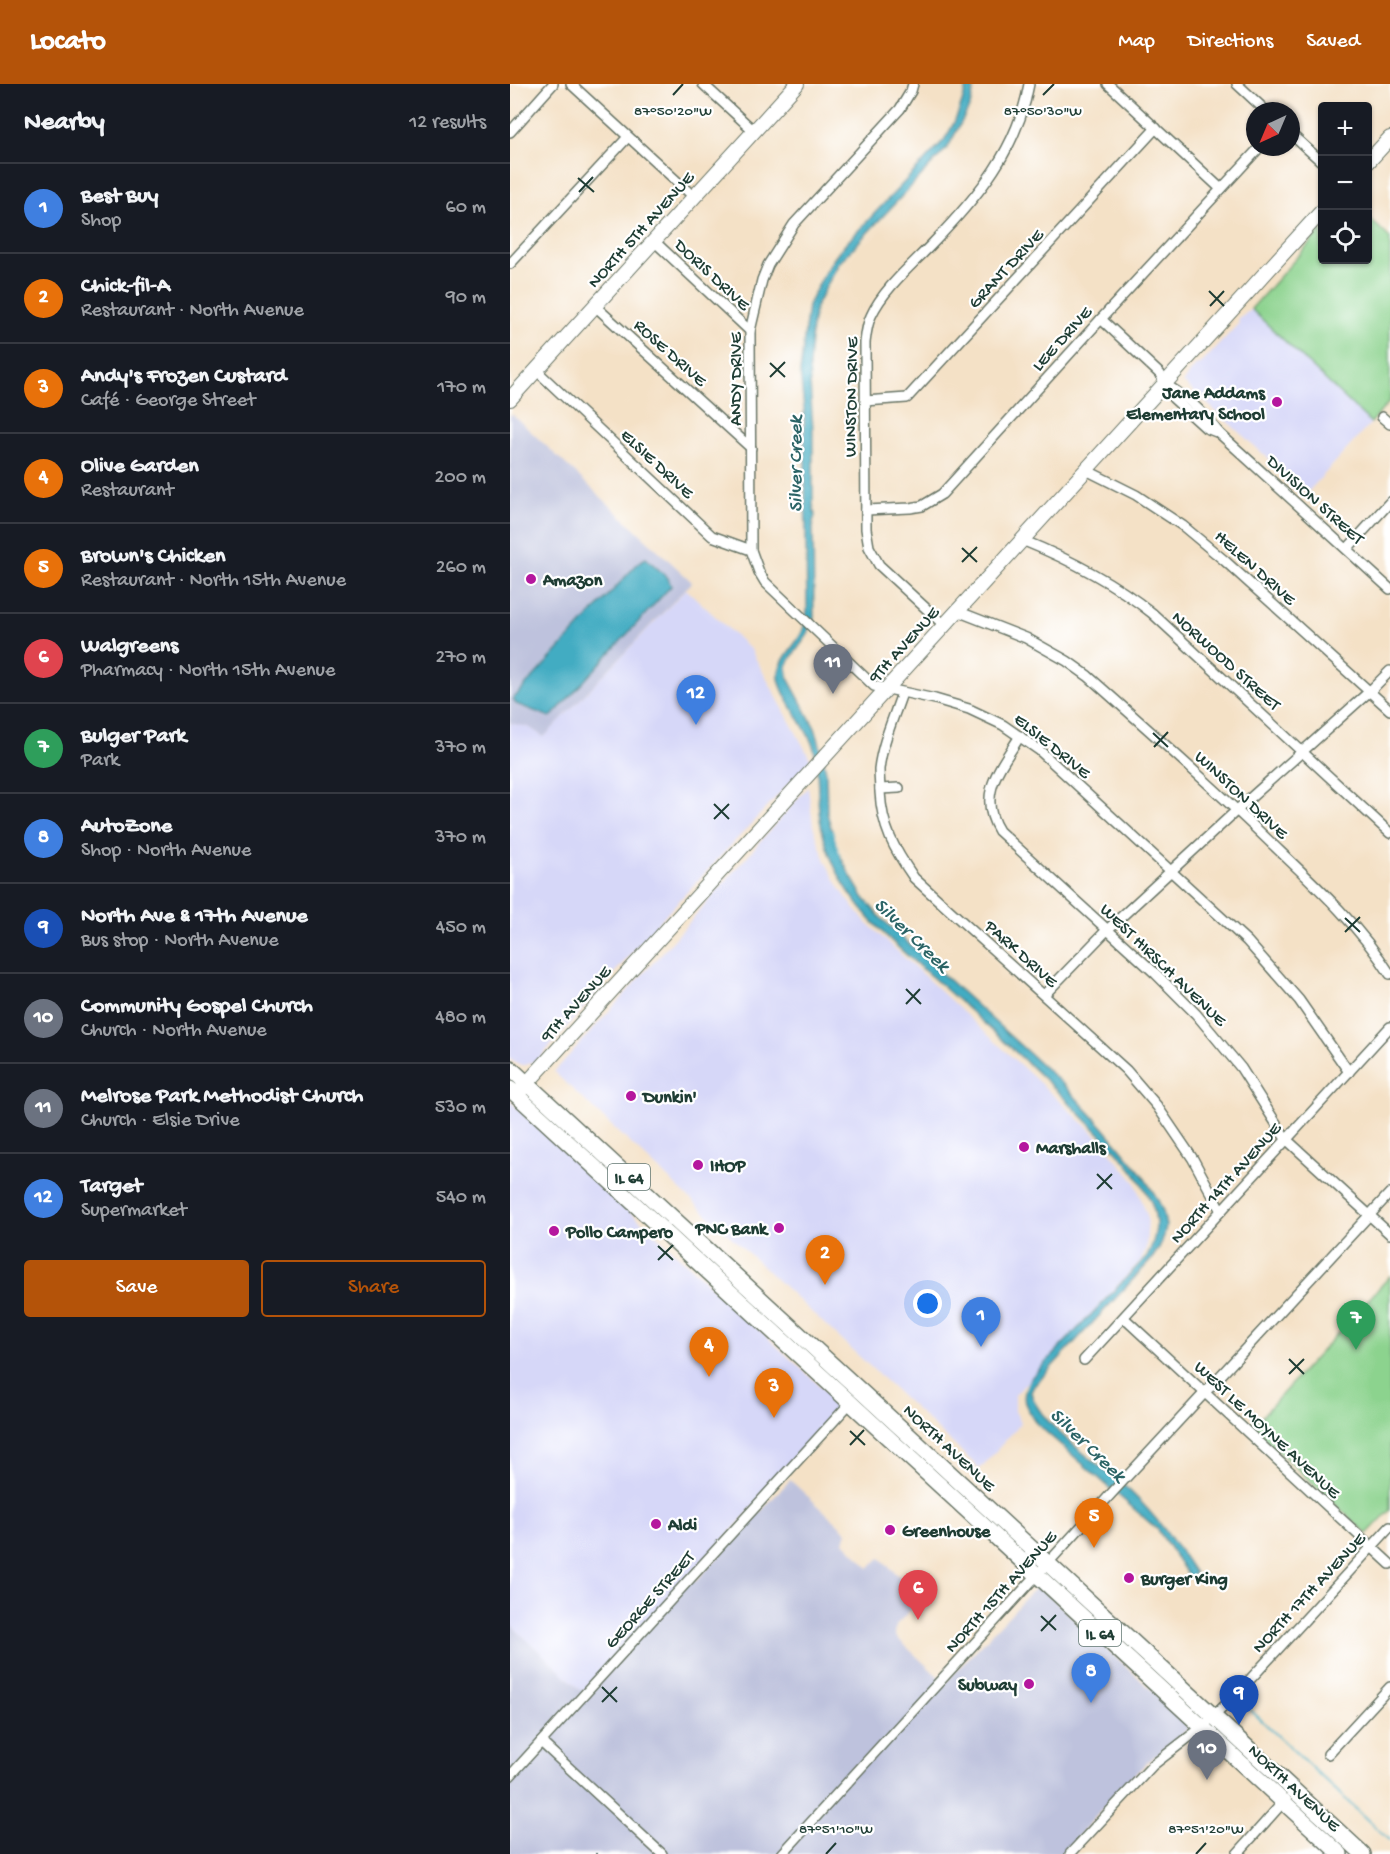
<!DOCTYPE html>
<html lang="en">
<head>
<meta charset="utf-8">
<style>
	:root { --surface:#171b24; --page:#20242c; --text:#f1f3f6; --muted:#9ea1a6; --line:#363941; --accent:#b45309 }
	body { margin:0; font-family:"Gochi Hand",sans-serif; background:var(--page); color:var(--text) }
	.controls { position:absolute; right:18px; top:18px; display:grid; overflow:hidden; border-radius:6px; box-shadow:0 2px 4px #0004 }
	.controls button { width:54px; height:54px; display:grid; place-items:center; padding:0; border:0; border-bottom:2px solid var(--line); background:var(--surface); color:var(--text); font:30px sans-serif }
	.compass { position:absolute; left:736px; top:18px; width:54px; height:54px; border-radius:50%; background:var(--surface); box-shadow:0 2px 4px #0004; rotate:224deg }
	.you { position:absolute; left:418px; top:1220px; width:21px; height:21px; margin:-15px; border:4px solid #fff; border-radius:50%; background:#1a73e8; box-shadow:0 0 0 9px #1a73e833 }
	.badge { display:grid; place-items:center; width:39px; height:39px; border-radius:50%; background:var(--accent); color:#fff; font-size:20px; font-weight:700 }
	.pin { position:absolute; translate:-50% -50px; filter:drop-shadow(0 2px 3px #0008) }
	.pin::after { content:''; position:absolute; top:32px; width:21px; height:18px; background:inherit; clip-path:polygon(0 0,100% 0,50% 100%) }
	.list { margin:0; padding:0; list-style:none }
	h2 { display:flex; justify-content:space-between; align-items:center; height:78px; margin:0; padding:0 24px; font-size:26px }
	h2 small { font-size:20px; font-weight:400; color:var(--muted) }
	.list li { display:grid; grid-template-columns:39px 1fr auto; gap:18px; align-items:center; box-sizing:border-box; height:90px; padding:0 24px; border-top:2px solid var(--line) }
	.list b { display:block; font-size:22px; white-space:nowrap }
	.list p { margin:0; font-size:20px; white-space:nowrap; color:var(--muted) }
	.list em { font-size:20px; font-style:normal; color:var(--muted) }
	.actions { display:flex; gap:12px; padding:18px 24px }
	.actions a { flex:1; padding:14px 0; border:2px solid var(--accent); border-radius:6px; text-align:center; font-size:21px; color:var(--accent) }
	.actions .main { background:var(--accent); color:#fff }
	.icon { flex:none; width:33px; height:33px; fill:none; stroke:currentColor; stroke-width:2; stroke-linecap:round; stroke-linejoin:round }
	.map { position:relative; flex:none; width:880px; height:1770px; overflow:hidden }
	header { display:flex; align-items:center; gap:36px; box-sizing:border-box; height:84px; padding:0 30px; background:var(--accent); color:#fff }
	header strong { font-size:28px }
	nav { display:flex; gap:33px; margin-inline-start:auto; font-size:21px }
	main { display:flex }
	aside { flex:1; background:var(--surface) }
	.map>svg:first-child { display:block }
	.built { fill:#d6d7f8 }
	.industrial { fill:#bec2dd }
	.green { fill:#8cd38e; stroke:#568861; stroke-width:1.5 }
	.water { fill:#42acc2; stroke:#30747b; stroke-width:1.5 }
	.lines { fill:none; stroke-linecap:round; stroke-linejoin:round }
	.stream { stroke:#42acc2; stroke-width:2 }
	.street-casing { stroke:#6a7667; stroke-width:12 }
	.secondary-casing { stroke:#6a7667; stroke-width:16 }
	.primary-casing { stroke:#6a7667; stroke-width:18 }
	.street { stroke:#fff; stroke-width:9 }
	.secondary { stroke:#fff; stroke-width:14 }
	.primary { stroke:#fff; stroke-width:15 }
	.rail { stroke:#1f3d34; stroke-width:2; stroke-dasharray:9 4.5; stroke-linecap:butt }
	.ticks { fill:none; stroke:#1f3d34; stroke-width:2 }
	.poi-dot { fill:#b5179e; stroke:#fff; stroke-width:2 }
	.labels { text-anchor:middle; stroke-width:4.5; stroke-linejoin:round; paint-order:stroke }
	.shield { fill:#fff; stroke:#627771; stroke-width:1.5 }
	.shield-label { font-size:16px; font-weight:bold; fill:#1f3d34 }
	.street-label { font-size:18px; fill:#1f3d34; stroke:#fff }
	.poi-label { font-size:18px; font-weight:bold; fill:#1f3d34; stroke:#fff; text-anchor:start }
	.water-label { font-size:20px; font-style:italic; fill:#2b6466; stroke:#fff }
	.ticks-label { font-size:15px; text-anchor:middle; fill:#1f3d34; stroke:#fff; stroke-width:4.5; stroke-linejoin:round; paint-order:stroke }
</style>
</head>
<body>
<header>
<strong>Locato</strong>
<nav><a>Map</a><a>Directions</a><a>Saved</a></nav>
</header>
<main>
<aside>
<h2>Nearby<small>12 results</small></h2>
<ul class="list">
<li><span class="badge" style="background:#3f7fe0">1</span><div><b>Best Buy</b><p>Shop</p></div><em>60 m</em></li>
<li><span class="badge" style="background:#e8710a">2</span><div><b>Chick-fil-A</b><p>Restaurant · North Avenue</p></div><em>90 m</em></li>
<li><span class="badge" style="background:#e8710a">3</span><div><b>Andy's Frozen Custard</b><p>Café · George Street</p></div><em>170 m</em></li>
<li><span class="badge" style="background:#e8710a">4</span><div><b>Olive Garden</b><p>Restaurant</p></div><em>200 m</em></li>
<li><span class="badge" style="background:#e8710a">5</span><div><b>Brown's Chicken</b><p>Restaurant · North 15th Avenue</p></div><em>260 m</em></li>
<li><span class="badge" style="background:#e0444e">6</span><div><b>Walgreens</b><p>Pharmacy · North 15th Avenue</p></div><em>270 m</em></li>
<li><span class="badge" style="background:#2e9e5b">7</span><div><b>Bulger Park</b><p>Park</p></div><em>370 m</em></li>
<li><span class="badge" style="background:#3f7fe0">8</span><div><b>AutoZone</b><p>Shop · North Avenue</p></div><em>370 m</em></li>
<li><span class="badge" style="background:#1a4fb4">9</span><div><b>North Ave &amp; 17th Avenue</b><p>Bus stop · North Avenue</p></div><em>450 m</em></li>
<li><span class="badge" style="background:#6b7280">10</span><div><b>Community Gospel Church</b><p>Church · North Avenue</p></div><em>480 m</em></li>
<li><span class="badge" style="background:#6b7280">11</span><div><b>Melrose Park Methodist Church</b><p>Church · Elsie Drive</p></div><em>530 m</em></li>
<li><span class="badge" style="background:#3f7fe0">12</span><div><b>Target</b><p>Supermarket</p></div><em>540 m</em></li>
</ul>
<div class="actions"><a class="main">Save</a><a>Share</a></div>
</aside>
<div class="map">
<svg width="880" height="1770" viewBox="0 0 880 1770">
	<rect width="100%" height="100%" fill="#fff"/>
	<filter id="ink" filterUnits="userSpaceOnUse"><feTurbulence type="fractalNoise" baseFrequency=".0167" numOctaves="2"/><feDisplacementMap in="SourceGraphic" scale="12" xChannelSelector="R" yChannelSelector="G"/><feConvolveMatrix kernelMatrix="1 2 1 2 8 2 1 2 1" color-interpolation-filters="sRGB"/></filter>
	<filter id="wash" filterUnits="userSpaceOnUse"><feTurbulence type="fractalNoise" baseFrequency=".008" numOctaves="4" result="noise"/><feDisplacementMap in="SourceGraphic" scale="24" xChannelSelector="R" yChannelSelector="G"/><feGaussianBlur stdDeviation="1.35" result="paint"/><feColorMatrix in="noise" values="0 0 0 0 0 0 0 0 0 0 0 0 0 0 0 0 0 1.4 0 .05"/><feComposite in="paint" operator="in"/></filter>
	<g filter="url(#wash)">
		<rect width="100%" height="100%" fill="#f4e1c6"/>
		<!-- built -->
		<g class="built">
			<path d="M741,225L861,339L797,409L673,298L686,281L692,279L729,239L728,236Z"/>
			<path d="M176,505L241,566L301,676L149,838L29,975L16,981H9L0,974V639L19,643L34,653Z"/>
			<path d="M298,703L303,742L315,777L329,803L344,824L357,839L587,1052L625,1098L638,1134L636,1164L631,1176L505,1311V1327L511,1339L470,1385L44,988L162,858Z"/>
			<path d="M0,1017L333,1323L75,1610L0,1540Z"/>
		</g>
		<!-- industrial -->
		<g class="industrial">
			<path d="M2,330L182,498L34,653L19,643L0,639V332Z"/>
			<path d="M280,1396L337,1448L334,1458L359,1484L370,1474L412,1514L386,1541L385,1552L435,1599L528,1501L675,1637L678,1645L640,1676L620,1695L552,1770H0V1540L75,1610L180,1493L186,1497Z"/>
		</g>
		<!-- green -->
		<g class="green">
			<path d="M858,133L880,154V317L861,339L741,225L812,145V176H858Z"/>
			<path d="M880,1192V1426L857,1450L742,1343Z"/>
		</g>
		<!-- water -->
		<g class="water">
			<path d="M457,0H465L460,22L438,63L329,179L306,222L302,241L299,282L303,346V420L305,432L303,438L304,534L297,552L281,574L277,582L278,594L305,644L309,657L316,687L317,729L327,765L340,791L353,813L370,833L556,1003L593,1043L632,1090L647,1114L653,1127L656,1142L654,1152L649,1164L641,1176L524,1302L521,1308C528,1342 596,1384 622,1409C647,1433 666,1460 685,1489L680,1494L648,1446L527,1340C515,1322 509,1315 520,1295L637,1172C646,1155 649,1139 642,1120C629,1087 600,1060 575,1035C531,990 485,949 439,908C402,875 360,843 334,800C321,778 312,754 309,728C307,707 309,686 304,665C298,642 265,607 269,587C272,572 286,561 292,548C295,541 296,533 297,526L294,325L290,288L298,221L316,186L329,167L434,56C446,39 452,21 457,0Z"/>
			<path d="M136,474L158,494L161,502L43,631L40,633L6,620L3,615L129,478Z"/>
		</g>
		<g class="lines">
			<!-- stream -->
			<g class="stream">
				<path d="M322,747L330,773"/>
				<path d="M733,1619L880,1757"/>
			</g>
		</g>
	</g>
	<g filter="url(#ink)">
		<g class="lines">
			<!-- street casing -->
			<g class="street-casing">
				<g id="street">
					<path d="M61,0L184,113"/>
					<path d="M193,0L244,47"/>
					<path d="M598,0L711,105"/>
					<path d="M727,0L756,27"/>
					<path d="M0,48L43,0"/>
					<path d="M781,50L812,78"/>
					<path d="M144,157L240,247"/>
					<path d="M0,180L118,53"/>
					<path d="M85,222L241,364"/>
					<path d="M591,235L650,290C657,304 659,302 670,310C685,320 699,336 709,349L880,505"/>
					<path d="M26,286L202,452L241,466L249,488L255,498L364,602L425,615L459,625L493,641L529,666L737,857L789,916L839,988"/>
					<path d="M662,307L663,314L696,344L709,349"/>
					<path d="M355,317L397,314L646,44"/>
					<path d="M872,333L880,340"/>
					<path d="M576,386L626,411L673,442L715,477L880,626"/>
					<path d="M356,426L400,424L412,422L432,410L591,235L750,63"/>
					<path d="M512,456C559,475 602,497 642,529L880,749"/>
					<path d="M837,465L880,418"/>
					<path d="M241,466L240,247L252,196L258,181L284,140L390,25L401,7L403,0"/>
					<path d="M447,527L516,554L557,577L578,592C638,645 699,699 757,755C801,797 847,838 880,890"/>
					<path d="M434,541L369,481L359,463L356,445L355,259C356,250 357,240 361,232C373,205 403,180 423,159C468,112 508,65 519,0"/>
					<path d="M392,609C384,633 372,659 369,685C369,692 370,701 370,708C372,744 384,765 404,794L616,986L647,1022L683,1075L711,1127"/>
					<path d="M510,652C491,683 466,710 489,747L646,890L686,930L731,984L776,1055L880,1150"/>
					<path d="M370,705L389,704"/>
					<path d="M534,911L596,847L727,726L860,607L880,587"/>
					<path d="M614,1234L880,1480"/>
					<path d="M574,1276L880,943"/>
					<path d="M31,1658L152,1770"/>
					<path d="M818,1670L880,1603"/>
					<path d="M0,1692L342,1317"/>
					<path d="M272,1770L611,1399L880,1109"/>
					<path d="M560,1770L643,1681L692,1643L723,1614L880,1443"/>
					<path d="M727,1770L776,1715"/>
				</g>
			</g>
			<!-- secondary casing -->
			<g class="secondary-casing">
				<g id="secondary">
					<path d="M858,78L880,54"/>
					<path d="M0,315L287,0"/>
					<path d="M9,1008L812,127"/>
				</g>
			</g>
			<!-- primary casing -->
			<g class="primary-casing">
				<g id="primary">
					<path d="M0,984L853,1770"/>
					<path d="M0,1005L830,1770"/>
				</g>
			</g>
			<!-- street -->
			<use href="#street" class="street"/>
			<!-- secondary -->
			<use href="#secondary" class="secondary"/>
			<!-- primary -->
			<use href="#primary" class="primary"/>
			<!-- rail -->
			<path class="rail" d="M86,1770V1769"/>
		</g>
	</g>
	<!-- ticks -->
	<path class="ticks" d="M163,11L173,0M533,11L544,0M68,94L84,108M69,108L83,93M699,207L714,222M700,222L714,207M260,279L275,293M260,293L275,278M452,464L467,478M452,478L467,463M643,649L658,663M644,663L658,648M204,720L219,735M204,735L219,720M835,834L850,848M835,848L850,833M396,905L411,920M396,920L410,905M587,1090L602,1105M587,1105L602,1090M148,1162L163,1176M148,1176L163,1161M779,1275L794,1290M779,1290L794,1275M340,1347L355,1361M340,1361L354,1346M531,1532L546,1546M531,1547L546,1531M92,1603L107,1618M92,1618L107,1603M316,1770L326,1759M686,1770L696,1759"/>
	<!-- markers -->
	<g class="poi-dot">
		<circle cx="767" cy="318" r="6"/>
		<circle cx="21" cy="495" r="6"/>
		<circle cx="121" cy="1012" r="6"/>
		<circle cx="514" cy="1063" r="6"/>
		<circle cx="188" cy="1081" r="6"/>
		<circle cx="269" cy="1144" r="6"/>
		<circle cx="44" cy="1147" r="6"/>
		<circle cx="146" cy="1440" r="6"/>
		<circle cx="380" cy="1446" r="6"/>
		<circle cx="619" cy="1494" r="6"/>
		<circle cx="519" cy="1600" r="6"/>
	</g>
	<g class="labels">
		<!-- shield labels -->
		<g class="shield">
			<rect x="98" y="1080" width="42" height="26" rx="4.5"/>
			<rect x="569" y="1536" width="42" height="26" rx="4.5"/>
		</g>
		<g class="shield-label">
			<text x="119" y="1099">IL 64</text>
			<text x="590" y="1555">IL 64</text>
		</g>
		<!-- street labels -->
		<g class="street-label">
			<text transform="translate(130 145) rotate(-48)" y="6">NORTH 5TH AVENUE</text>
			<text transform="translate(495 184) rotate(-47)" y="6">GRANT DRIVE</text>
			<text transform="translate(203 190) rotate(43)" y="6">DORIS DRIVE</text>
			<text transform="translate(551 254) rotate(-48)" y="6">LEE DRIVE</text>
			<text transform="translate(161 268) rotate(42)" y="6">ROSE DRIVE</text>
			<text transform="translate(225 295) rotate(-90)" y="6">ANDY DRIVE</text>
			<text transform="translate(340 313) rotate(-89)" y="6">WINSTON DRIVE</text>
			<text transform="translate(148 379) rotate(43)" y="6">ELSIE DRIVE</text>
			<text transform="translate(806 415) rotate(42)" y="6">DIVISION STREET</text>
			<text transform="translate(746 483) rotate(42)" y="6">HELEN DRIVE</text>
			<text transform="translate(393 560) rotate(-48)" y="6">9TH AVENUE</text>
			<text transform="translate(717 576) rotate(42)" y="6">NORWOOD STREET</text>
			<text transform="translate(543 661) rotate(39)" y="6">ELSIE DRIVE</text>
			<text transform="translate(732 710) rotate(43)" y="6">WINSTON DRIVE</text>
			<text transform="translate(512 869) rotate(42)" y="6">PARK DRIVE</text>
			<text transform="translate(654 880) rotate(44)" y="6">WEST HIRSCH AVENUE</text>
			<text transform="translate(65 919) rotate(-48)" y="6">9TH AVENUE</text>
			<text transform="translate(715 1098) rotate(-48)" y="6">NORTH 14TH AVENUE</text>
			<text transform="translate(758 1345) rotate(43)" y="6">WEST LE MOYNE AVENUE</text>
			<text transform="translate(440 1363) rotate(43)" y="6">NORTH AVENUE</text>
			<text transform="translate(490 1507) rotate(-48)" y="6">NORTH 15TH AVENUE</text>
			<text transform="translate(798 1508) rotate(-47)" y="6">NORTH 17TH AVENUE</text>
			<text transform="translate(139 1515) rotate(-48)" y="6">GEORGE STREET</text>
			<text transform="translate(785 1703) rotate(43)" y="6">NORTH AVENUE</text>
		</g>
		<!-- poi labels -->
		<g class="poi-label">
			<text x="755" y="314" text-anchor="end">Jane Addams<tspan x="755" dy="21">Elementary School</tspan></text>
			<text x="33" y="501">Amazon</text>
			<text x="133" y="1018">Dunkin'</text>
			<text x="526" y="1069">Marshalls</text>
			<text x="200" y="1087">IHOP</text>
			<text x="257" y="1150" text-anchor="end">PNC Bank</text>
			<text x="56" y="1153">Pollo Campero</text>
			<text x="158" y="1446">Aldi</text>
			<text x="392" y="1452">Greenhouse</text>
			<text x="631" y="1500">Burger King</text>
			<text x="507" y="1606" text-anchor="end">Subway</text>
		</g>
		<!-- water labels -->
		<g class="water-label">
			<text transform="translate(284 380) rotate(-90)" y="7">Silver Creek</text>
			<text transform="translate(403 850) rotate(44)" y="7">Silver Creek</text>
			<text transform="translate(579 1360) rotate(44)" y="7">Silver Creek</text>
		</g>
	</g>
	<g class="ticks-label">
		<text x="533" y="31">87°50'30"W</text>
		<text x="163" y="31">87°50'20"W</text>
		<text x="326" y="1749">87°51'10"W</text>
		<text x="696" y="1749">87°51'20"W</text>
	</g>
</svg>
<div class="controls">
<button>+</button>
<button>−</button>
<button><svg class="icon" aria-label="locate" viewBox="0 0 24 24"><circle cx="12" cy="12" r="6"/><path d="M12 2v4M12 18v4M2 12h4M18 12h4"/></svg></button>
</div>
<svg class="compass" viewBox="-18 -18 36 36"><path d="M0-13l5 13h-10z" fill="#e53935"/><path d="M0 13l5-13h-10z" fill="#9ea1a6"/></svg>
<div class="you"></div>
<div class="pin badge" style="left:471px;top:1263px;background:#3f7fe0">1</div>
<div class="pin badge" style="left:315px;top:1201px;background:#e8710a">2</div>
<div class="pin badge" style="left:264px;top:1334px;background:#e8710a">3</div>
<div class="pin badge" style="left:199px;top:1293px;background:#e8710a">4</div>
<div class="pin badge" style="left:584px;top:1464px;background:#e8710a">5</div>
<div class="pin badge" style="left:408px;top:1536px;background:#e0444e">6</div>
<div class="pin badge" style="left:846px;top:1266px;background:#2e9e5b">7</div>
<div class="pin badge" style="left:581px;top:1619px;background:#3f7fe0">8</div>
<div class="pin badge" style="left:729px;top:1641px;background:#1a4fb4">9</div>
<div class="pin badge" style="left:697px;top:1696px;background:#6b7280">10</div>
<div class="pin badge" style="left:323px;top:610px;background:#6b7280">11</div>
<div class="pin badge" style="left:186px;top:641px;background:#3f7fe0">12</div>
</div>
</main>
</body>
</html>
